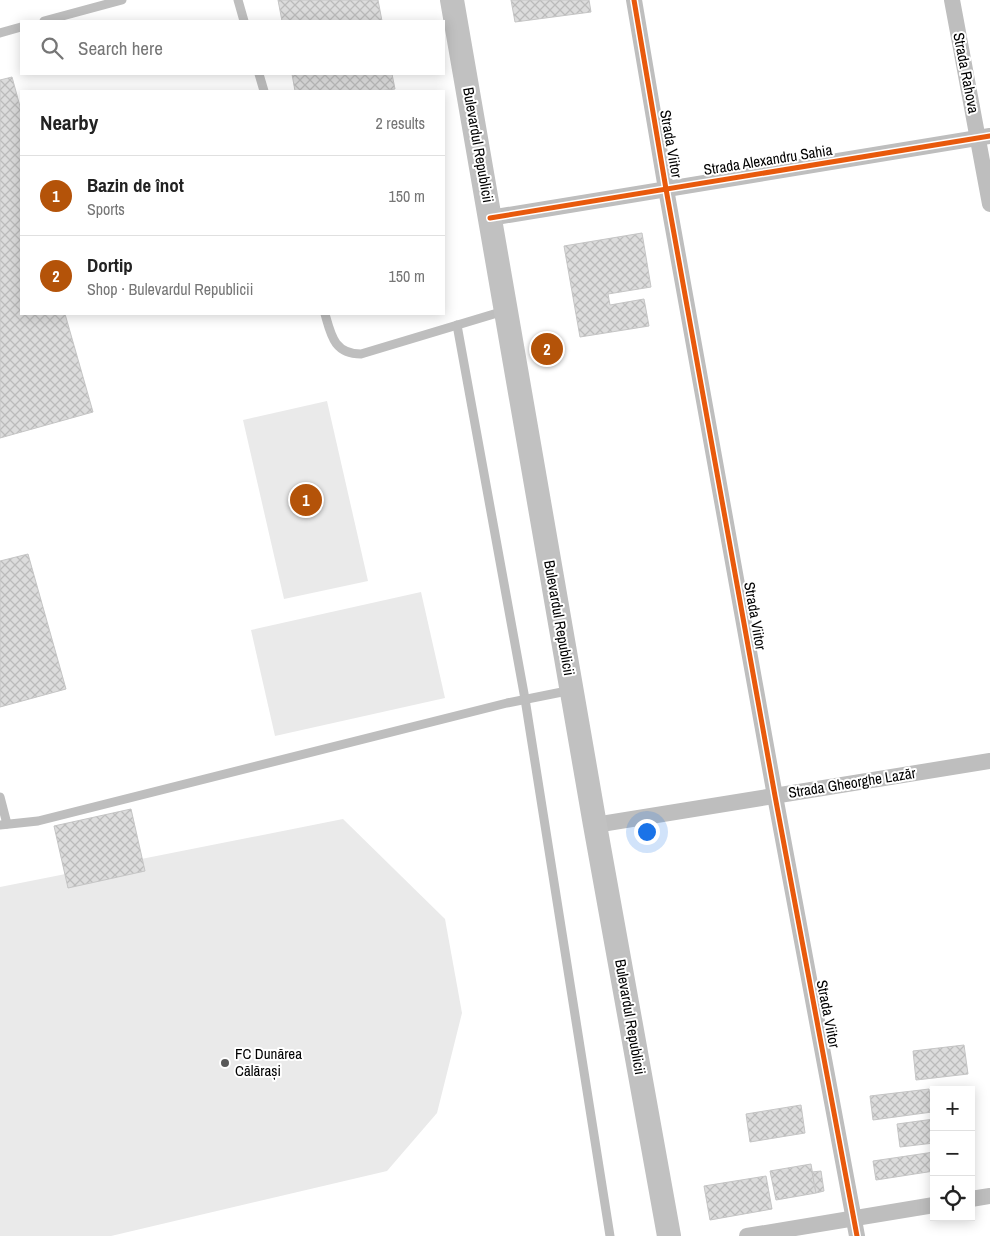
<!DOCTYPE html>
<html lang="en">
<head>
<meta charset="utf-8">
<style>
	:root { --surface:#fff; --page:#f6f6f6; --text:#222; --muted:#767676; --line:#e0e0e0; --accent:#b45309 }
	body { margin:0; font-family:"Archivo Narrow",sans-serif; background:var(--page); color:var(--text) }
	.controls { position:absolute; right:15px; bottom:15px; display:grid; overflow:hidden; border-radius:0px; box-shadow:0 2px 12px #0003 }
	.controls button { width:45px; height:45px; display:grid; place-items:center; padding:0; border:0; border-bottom:1px solid var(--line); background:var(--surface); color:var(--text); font:25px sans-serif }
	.you { position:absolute; left:646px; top:831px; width:18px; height:18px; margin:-12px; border:4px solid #fff; border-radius:50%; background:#1a73e8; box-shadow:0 0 0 8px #1a73e833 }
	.badge { display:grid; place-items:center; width:32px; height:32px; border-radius:50%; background:var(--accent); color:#fff; font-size:16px; font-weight:700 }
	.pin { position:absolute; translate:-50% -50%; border:2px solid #fff; box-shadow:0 1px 5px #0006 }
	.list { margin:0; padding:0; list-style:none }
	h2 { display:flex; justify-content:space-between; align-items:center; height:65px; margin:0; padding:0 20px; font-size:21px }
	h2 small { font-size:16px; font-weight:400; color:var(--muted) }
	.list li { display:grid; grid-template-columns:32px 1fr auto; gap:15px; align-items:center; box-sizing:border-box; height:80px; padding:0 20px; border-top:1px solid var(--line) }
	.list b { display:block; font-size:19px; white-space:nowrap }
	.list p { margin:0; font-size:16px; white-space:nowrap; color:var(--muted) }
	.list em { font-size:16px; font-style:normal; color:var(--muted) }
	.icon { flex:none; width:28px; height:28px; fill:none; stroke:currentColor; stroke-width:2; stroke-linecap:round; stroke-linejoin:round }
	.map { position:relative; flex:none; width:990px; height:1236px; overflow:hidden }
	.search { position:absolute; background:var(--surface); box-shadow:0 2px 12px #0003; left:20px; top:20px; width:425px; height:55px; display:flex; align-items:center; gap:12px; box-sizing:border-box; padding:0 18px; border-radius:0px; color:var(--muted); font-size:19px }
	.panel { position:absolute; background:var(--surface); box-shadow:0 2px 12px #0003; left:20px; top:90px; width:425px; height:225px; border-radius:0px }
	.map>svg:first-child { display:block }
	.park { fill:#eaeaea }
	.building { fill:url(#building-cross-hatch); stroke:#c5c5c5 }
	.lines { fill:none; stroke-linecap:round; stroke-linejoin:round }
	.lane { stroke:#bebebe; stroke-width:9 }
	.street { stroke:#bebebe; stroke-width:16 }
	.secondary { stroke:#c1c1c1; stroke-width:24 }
	.cycleway-casing { stroke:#fff; stroke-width:8 }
	.cycleway { stroke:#e8590c; stroke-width:5 }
	.poi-dot { fill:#595959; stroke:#fff; stroke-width:2 }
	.labels { text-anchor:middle; stroke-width:4; stroke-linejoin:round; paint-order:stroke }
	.street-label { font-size:15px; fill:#000; stroke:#fff }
	.poi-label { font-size:15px; fill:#000; stroke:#fff; text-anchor:start }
</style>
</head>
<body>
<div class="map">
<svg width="990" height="1236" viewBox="0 0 990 1236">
	<defs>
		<pattern id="building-cross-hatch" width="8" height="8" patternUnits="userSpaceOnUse" patternTransform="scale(1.25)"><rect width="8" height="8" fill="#dcdcdc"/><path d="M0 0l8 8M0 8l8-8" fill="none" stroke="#bbb"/></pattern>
	</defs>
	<rect width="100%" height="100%" fill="#fff"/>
	<!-- park -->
	<g class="park">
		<path d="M327,401L368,581L284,599L243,420Z"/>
		<path d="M421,592L445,698L275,736L251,630Z"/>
		<path d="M343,819L445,919L462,1013L437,1113L387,1171L111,1236H0V887Z"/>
	</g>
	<!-- building -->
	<g class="building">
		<path d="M278,0H378L382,21H282Z"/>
		<path d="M511,0H589L591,12L515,22Z"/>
		<path d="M292,74H392L395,89L380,91H295Z"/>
		<path d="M12,77L21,110V314H65L93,412L0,438V80Z"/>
		<path d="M642,233L651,287L608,294L610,305L644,299L649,326L580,337L564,246Z"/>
		<path d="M28,554L66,689L0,707V561Z"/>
		<path d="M131,809L145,871L68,888L54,826Z"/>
		<path d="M964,1045L968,1074L916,1080L913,1051Z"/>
		<path d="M929,1089L932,1112L873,1120L870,1096Z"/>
		<path d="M801,1105L805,1133L750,1142L746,1114Z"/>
		<path d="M934,1119V1143L900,1147L897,1124Z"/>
		<path d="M934,1152V1171L876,1180L873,1161Z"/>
		<path d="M811,1164L816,1193L776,1200L770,1171Z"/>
		<path d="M821,1171L824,1191L816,1193L812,1172Z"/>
		<path d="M766,1176L772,1209L710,1220L704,1186Z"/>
	</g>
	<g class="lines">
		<!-- lane -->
		<g class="lane">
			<path d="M238,0L244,21"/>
			<path d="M44,21L122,0"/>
			<path d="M0,33L21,27"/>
			<path d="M259,74L264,91"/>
			<path d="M325,314C331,335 334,354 361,354L504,311"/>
			<path d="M457,325L525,699L610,1236"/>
			<path d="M0,797L7,824"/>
			<path d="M0,825L38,821L507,703L572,690"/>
		</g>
		<!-- street -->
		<g class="street">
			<path d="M634,0L666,189L775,796L857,1236"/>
			<path d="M952,0L990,204"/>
			<path d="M490,218L990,136"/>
			<path d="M595,825L990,761"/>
			<path d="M971,1199L990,1196"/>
			<path d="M747,1236L934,1205"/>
		</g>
		<!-- secondary -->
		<path class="secondary" d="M452,0L595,825L669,1236"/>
		<!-- cycleway casing -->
		<g class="cycleway-casing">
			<g id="cycleway">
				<path d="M634,0L666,189L775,796L857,1236"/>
				<path d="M490,218L990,136"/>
			</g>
		</g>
		<!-- cycleway -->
		<use href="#cycleway" class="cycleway"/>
	</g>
	<!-- markers -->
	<circle class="poi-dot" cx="225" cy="1063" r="5"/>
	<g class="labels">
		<!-- street labels -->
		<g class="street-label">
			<text transform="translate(966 73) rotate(79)" y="5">Strada Rahova</text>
			<text transform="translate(671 144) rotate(80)" y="5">Strada Viitor</text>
			<text transform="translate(478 145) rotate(80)" y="5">Bulevardul Republicii</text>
			<text transform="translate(768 160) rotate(-9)" y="5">Strada Alexandru Sahia</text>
			<text transform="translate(755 616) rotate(80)" y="5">Strada Viitor</text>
			<text transform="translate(559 618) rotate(80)" y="5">Bulevardul Republicii</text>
			<text transform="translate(852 783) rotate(-9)" y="5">Strada Gheorghe Lazăr</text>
			<text transform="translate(828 1014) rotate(79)" y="5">Strada Viitor</text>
			<text transform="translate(630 1017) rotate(80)" y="5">Bulevardul Republicii</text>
		</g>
		<!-- poi labels -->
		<g class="poi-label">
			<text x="235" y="1059">FC Dunărea<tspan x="235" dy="17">Călărași</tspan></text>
		</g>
	</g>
</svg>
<div class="controls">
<button>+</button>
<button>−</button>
<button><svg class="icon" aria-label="locate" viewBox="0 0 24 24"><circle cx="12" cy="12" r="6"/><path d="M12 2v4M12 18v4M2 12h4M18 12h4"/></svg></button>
</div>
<div class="you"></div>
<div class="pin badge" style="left:306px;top:500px">1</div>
<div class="pin badge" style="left:547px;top:349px">2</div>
<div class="search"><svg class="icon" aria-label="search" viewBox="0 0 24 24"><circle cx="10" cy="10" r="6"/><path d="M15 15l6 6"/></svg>Search here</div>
<section class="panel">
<h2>Nearby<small>2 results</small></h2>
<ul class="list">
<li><span class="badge">1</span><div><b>Bazin de înot</b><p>Sports</p></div><em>150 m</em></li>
<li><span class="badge">2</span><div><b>Dortip</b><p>Shop · Bulevardul Republicii</p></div><em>150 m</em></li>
</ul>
</section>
</div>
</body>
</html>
